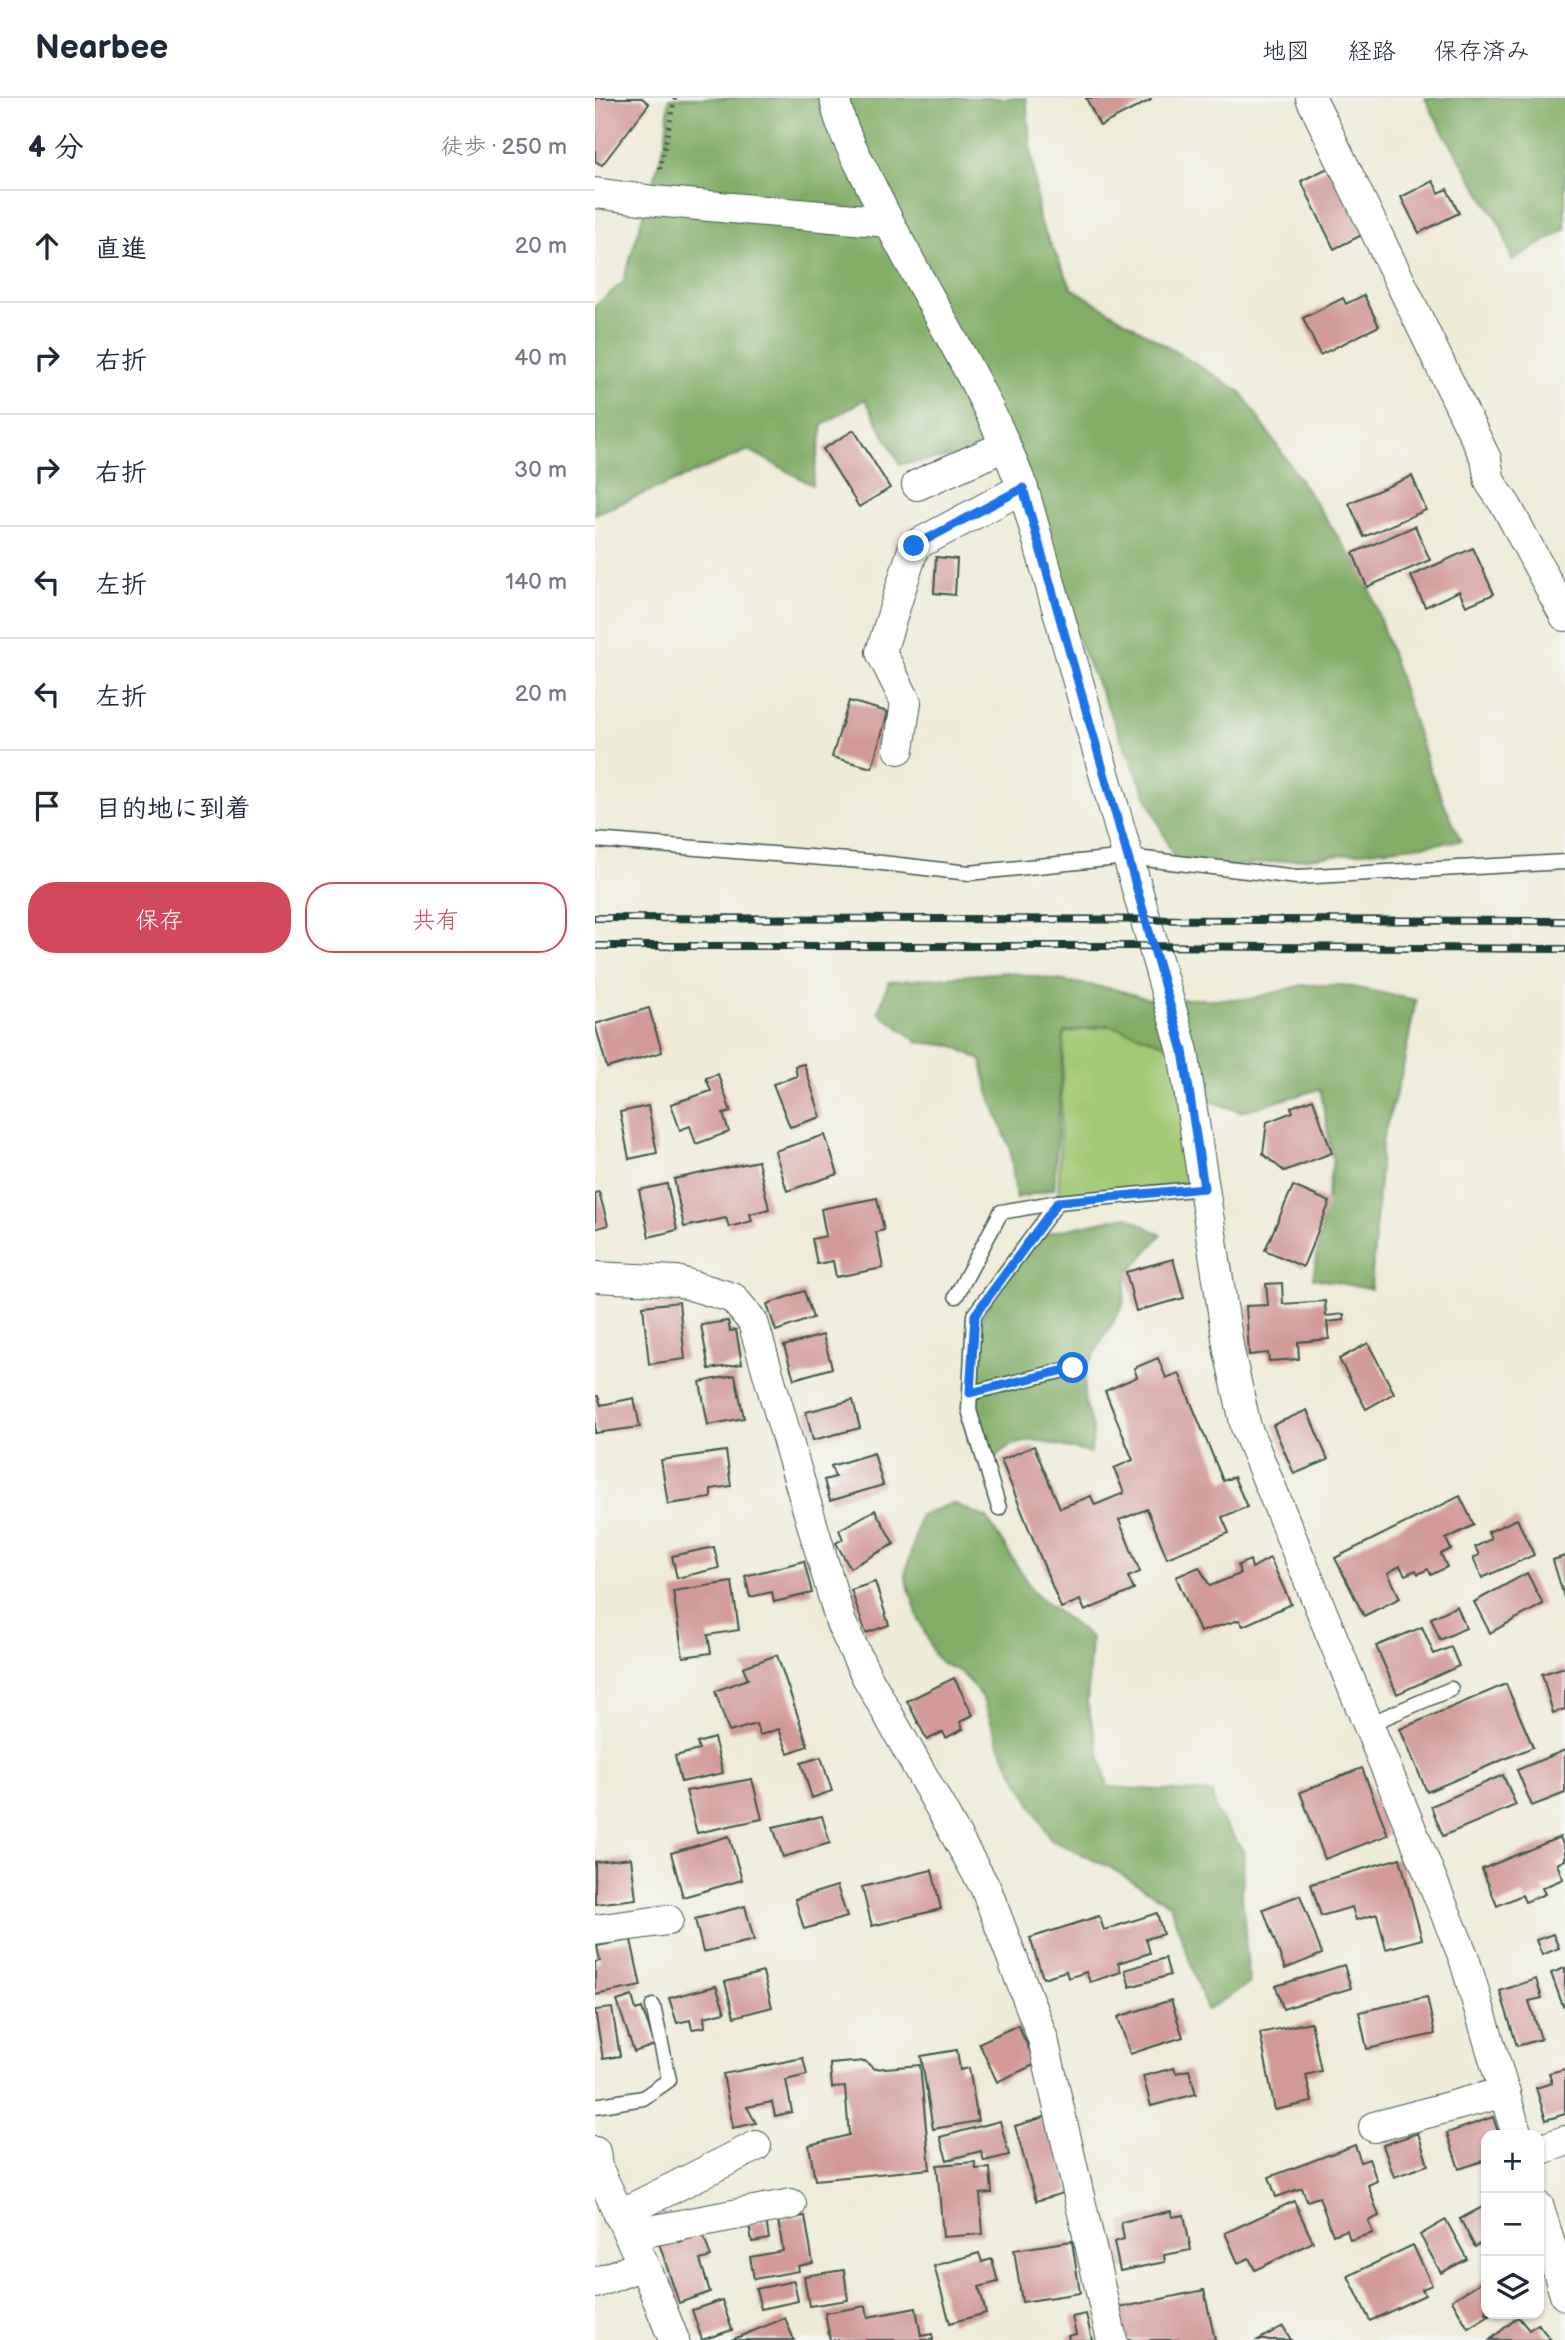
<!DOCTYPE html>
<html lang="ja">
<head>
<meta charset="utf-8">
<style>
	:root { --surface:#fff; --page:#f6f6f7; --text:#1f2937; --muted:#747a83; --line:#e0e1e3; --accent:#d1495b }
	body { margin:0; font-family:"Balsamiq Sans","Klee One",sans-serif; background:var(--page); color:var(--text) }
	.controls { position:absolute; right:21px; bottom:21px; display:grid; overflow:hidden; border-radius:14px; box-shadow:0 2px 5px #0004 }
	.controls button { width:63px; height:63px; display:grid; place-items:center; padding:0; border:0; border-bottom:2px solid var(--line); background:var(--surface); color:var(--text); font:35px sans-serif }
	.stop { position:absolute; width:21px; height:21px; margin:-16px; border:5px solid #1a73e8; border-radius:50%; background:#fff }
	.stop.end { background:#1a73e8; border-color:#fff; box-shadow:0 2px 7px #0008 }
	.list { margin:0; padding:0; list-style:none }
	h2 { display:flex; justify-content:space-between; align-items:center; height:91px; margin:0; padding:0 28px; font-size:30px }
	h2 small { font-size:23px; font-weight:400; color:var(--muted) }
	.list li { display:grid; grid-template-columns:46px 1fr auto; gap:21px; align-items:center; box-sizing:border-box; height:112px; padding:0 28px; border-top:2px solid var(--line) }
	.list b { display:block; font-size:26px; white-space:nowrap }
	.list em { font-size:23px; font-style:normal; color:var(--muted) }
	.actions { display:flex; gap:14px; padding:21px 28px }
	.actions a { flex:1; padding:16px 0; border:2px solid var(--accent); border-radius:28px; text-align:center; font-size:24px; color:var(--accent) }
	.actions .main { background:var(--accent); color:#fff }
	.icon { flex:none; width:38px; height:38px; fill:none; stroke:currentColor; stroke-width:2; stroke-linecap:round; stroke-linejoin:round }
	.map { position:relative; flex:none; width:970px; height:2242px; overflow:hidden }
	header { display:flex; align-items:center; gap:42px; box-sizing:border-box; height:98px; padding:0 35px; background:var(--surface); border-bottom:2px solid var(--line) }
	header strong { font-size:33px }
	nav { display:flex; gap:38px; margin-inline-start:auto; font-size:24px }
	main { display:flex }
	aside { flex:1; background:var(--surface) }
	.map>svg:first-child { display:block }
	.green { fill:#a2c974; stroke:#608354; stroke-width:2 }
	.forest { fill:#81ad66; stroke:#50754d; stroke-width:2 }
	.building { fill:#d19a97 }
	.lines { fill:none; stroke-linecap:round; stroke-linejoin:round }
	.service-casing { stroke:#3e574c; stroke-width:17 }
	.minor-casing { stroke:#3e574c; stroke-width:32 }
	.path { stroke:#3e574c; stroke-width:4.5; stroke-dasharray:2 5; stroke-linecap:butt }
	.service { stroke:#fff; stroke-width:14 }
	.minor { stroke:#fff; stroke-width:30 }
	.rail-casing { stroke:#1f3d34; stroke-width:8 }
	.rail { stroke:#f6f6f2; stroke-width:5; stroke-dasharray:16; stroke-linecap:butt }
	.route { stroke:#1a73e8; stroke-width:9 }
</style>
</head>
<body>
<header>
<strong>Nearbee</strong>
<nav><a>地図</a><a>経路</a><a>保存済み</a></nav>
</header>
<main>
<aside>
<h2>4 分<small>徒歩 · 250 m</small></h2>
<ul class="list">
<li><svg class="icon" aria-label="ahead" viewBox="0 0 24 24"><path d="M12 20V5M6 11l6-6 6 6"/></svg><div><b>直進</b></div><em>20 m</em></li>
<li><svg class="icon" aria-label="right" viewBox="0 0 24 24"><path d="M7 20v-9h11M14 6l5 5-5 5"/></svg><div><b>右折</b></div><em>40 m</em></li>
<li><svg class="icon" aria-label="right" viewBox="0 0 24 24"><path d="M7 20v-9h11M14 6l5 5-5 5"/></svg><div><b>右折</b></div><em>30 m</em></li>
<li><svg class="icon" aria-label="left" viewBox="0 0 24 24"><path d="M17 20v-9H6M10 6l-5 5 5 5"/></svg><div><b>左折</b></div><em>140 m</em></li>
<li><svg class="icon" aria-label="left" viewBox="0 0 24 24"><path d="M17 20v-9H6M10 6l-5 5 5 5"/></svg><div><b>左折</b></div><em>20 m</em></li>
<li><svg class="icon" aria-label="arrive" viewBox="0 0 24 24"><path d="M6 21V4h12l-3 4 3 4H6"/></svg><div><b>目的地に到着</b></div></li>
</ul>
<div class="actions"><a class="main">保存</a><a>共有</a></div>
</aside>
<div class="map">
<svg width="970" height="2242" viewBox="0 0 970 2242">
	<rect width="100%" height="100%" fill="#f6f6f2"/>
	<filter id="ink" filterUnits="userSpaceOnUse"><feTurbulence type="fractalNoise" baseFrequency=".0143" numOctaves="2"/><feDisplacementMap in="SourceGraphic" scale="14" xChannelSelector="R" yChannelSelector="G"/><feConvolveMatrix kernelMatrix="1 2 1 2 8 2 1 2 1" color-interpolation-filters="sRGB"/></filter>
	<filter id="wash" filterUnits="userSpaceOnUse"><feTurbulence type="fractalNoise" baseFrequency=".00686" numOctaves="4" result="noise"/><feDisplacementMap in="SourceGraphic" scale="28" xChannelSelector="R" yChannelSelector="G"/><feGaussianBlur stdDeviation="1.57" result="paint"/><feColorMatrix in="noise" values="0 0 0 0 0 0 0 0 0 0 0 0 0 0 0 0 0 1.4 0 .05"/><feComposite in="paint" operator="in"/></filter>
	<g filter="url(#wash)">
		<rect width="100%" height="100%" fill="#eeebd7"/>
		<!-- green -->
		<path class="green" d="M568,919L608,1082L463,1104L469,935Z"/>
		<!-- forest -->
		<g class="forest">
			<path d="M74,0H431L444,122L477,190L646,294L772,482L835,673L866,743L585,774L452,472L419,371L392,355L305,366L270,301L228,327L217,387L154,352L0,416V208L28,184L71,41Z"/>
			<path d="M830,0H970V132L917,162L906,128L847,32Z"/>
			<path d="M411,874L519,891L554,901H655L707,887H748L821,902L807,975L787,1043L776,1191L718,1180L738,1062L725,991L645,1014L611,1001L587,953L543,936L512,927L469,934L459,1091L421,1100L415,1050L396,1002L386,962L359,948L323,944L283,914L294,884Z"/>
			<path d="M532,1118L566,1137L532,1177L528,1207L491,1270L489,1300L498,1332L496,1355L439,1342L414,1348L394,1365L373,1345L375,1295L384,1224L421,1161L449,1136Z"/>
			<path d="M358,1405L392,1420L439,1495L496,1540L492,1605L513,1689L617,1695L621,1713L649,1754L647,1795L654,1886L612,1912L575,1807L516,1770L456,1742L405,1649L387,1599L366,1574L350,1567L340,1558L324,1522L310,1478L325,1417Z"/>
		</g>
		<g id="blocks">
			<!-- building -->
			<g class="building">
				<path d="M0,0H47L54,6L7,67L0,63Z"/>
				<path d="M491,0H555L556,2L505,28Z"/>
				<path d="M741,66L775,133L739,151L706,83Z"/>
				<path d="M838,83L844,95L852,91L864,115L824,135L806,99Z"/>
				<path d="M769,197L784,228L725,257L708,220L748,200L751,206Z"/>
				<path d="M259,332L295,390L264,409L228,351Z"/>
				<path d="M817,378L831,412L769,439L754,405Z"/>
				<path d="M820,428L835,462L772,489L758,455Z"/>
				<path d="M878,450L899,496L871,508L864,493L830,509L816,478Z"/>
				<path d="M341,459L362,461L360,497L339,495Z"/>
				<path d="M254,603L293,614L277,670L237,659Z"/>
				<path d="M54,910L67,954L12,970L0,926Z"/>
				<path d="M209,966L226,1019L195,1029L178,986L202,978L200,968Z"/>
				<path d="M123,976L136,1014L128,1016L134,1034L101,1046L95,1028L85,1032L76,1006L116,993L111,980Z"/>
				<path d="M718,1001L737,1055L689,1073L668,1056L672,1024L698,1014L696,1009Z"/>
				<path d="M53,1008L62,1055L34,1061L25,1014Z"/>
				<path d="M230,1037L243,1076L192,1093L180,1053Z"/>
				<path d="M163,1063L174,1111L155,1116L157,1123L134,1129L131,1120L89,1129L79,1081Z"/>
				<path d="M72,1086L82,1132L54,1139L44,1092Z"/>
				<path d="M698,1088L735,1104L708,1169L670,1152Z"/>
				<path d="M4,1094L13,1127L0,1131V1095Z"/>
				<path d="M282,1100L289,1132L281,1134L288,1170L241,1179L238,1163L222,1166L217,1141L231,1138L226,1111Z"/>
				<path d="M578,1161L589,1200L541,1213L531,1174Z"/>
				<path d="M687,1185L688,1206L730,1203L731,1218L749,1216V1222L732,1224L734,1241L703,1244L704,1261L674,1263L673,1255L654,1257L651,1208L673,1207L671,1186Z"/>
				<path d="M209,1193L218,1220L181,1233L172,1206Z"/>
				<path d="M84,1204L90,1261L54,1266L48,1208Z"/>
				<path d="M133,1223L135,1233L141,1232L147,1266L114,1271L106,1227Z"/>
				<path d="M228,1237L237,1270L199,1281L189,1248Z"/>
				<path d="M773,1245L799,1295L771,1311L744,1261Z"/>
				<path d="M563,1260L571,1280L584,1275L628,1383L639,1379L652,1409L627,1419L634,1435L572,1460L552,1411L524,1422L545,1474L533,1479L539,1492L490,1513L485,1502L466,1510L406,1362L439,1348L465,1410L496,1398L500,1407L529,1395L519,1370L538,1362L510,1293L542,1279L539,1270Z"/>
				<path d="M140,1277L149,1320L113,1327L105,1284Z"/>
				<path d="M3,1298L6,1307L39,1300L45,1329L0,1335V1299Z"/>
				<path d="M258,1302L265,1330L218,1342L211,1314Z"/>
				<path d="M712,1312L733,1362L699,1376L678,1327Z"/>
				<path d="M131,1353L136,1388L116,1391V1400L73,1406L66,1362Z"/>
				<path d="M279,1355L288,1387L235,1403L229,1382L240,1379L236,1368Z"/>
				<path d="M865,1398L879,1427L851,1441L856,1451L846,1456L852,1469L836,1477L833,1471L823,1476L821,1472L810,1477L805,1468L793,1475L805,1500L769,1518L740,1460Z"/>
				<path d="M280,1412L299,1446L255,1470L241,1445L248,1441L244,1432Z"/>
				<path d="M922,1421L939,1457L887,1480L878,1460L884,1457L880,1449L896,1441L893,1434Z"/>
				<path d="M119,1449L124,1470L82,1480L77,1458Z"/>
				<path d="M970,1458V1499H969L958,1462Z"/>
				<path d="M675,1460L696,1506L648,1528L644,1522L605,1534L581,1479L604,1469L615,1488L645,1476L643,1467L655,1462L657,1470Z"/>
				<path d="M209,1463L217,1495L179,1504L177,1494L155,1499L150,1478Z"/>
				<path d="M932,1475L948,1506L895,1535L879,1504Z"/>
				<path d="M137,1484L144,1532L113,1537L116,1555L88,1559L78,1493Z"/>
				<path d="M280,1484L294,1527L271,1535L256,1492Z"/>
				<path d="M862,1508L871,1530L845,1542L836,1520Z"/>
				<path d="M827,1529L839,1556L856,1549L864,1568L802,1596L781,1548Z"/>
				<path d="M182,1557L213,1648L193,1655L184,1631L165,1637L161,1626L134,1634L120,1593L153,1581L148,1569Z"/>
				<path d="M970,1569V1611L958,1615L947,1576Z"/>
				<path d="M359,1580L378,1617L365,1624L368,1631L351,1640L348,1634L332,1642L312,1603Z"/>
				<path d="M911,1586L938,1649L832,1694L805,1631Z"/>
				<path d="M119,1640L128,1675L86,1684L80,1658L104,1652L102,1645Z"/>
				<path d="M970,1652V1695L937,1708L922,1672Z"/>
				<path d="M226,1659L237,1693L217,1700L206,1665Z"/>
				<path d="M767,1670L793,1737L730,1761L705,1694Z"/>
				<path d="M908,1677L921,1707L848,1738L836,1708Z"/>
				<path d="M157,1681L167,1721L102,1735L91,1693Z"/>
				<path d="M227,1718L235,1745L188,1759L178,1729Z"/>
				<path d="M134,1738L147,1782L88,1799L76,1755Z"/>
				<path d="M965,1739L970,1752V1762L962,1766L968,1781L947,1790L950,1796L930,1804L927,1797L902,1808L887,1771Z"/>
				<path d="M36,1760L41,1801L0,1806V1764Z"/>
				<path d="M805,1760L827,1841L791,1851L782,1816L761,1822L757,1809L726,1818L716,1786Z"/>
				<path d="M337,1772L346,1811L277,1828L267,1789Z"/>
				<path d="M242,1788L252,1819L209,1831L200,1801Z"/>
				<path d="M705,1797L727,1856L690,1871L668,1811Z"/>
				<path d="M150,1808L159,1842L108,1854L100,1821Z"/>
				<path d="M562,1815L568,1836L551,1841L555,1855L523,1865L526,1874L495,1884L491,1874L473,1880L471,1873L448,1880L435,1840L504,1818L509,1832Z"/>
				<path d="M958,1836L964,1850L947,1857L941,1842Z"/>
				<path d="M36,1842L46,1888L0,1897V1864L5,1863L2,1848Z"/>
				<path d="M570,1860L575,1877L535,1889L530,1872Z"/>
				<path d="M749,1867L756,1890L688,1911L681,1888Z"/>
				<path d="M970,1870V1907L968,1908L956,1875Z"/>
				<path d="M168,1874L177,1909L139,1919L130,1884Z"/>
				<path d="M941,1881L947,1900L934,1903L946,1941L922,1948L905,1893Z"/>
				<path d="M121,1888L130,1914L109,1919L110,1929L97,1931L95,1922L82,1925L74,1900Z"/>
				<path d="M37,1898L41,1912L47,1910L60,1947L39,1954L22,1903Z"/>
				<path d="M832,1899L840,1936L772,1951L764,1914Z"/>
				<path d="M576,1902L588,1939L535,1956L523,1919Z"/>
				<path d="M17,1910L25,1958L8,1961L0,1912Z"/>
				<path d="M716,1924L726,1973L711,1977L717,2004L680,2012L665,1935Z"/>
				<path d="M423,1927L441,1966L402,1984L384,1945Z"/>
				<path d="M362,1952L365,1972L374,1970L383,2023L338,2031L326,1958Z"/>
				<path d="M208,1960L212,1977L191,1982L197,2014L180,2018L177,2004L152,2009L161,2025L138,2030L128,1976Z"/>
				<path d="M270,1963L279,1971L325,1967L335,2071L220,2082L214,2047L254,2037L250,1989L237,1990L235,1966Z"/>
				<path d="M579,1970L581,1975L594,1972L601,1996L556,2008L548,1978Z"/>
				<path d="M970,1971V2016L951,2022L941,1990L957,1985L954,1975Z"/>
				<path d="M453,2018L475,2093L441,2103L420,2028Z"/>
				<path d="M898,2019L904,2037H891V2062L864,2071L852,2035Z"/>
				<path d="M405,2023L414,2057L389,2063L386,2053L352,2062L345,2039Z"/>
				<path d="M823,2035L833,2067L799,2079L788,2047Z"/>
				<path d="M760,2047L766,2064L774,2061L782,2083L773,2087L784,2118L773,2123L778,2135L755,2142L752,2132L738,2137L724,2099L712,2103L707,2090L681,2099L674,2079Z"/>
				<path d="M380,2064L381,2071L395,2070L397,2095L385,2096L388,2136L348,2139L342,2067Z"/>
				<path d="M699,2103L718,2144L660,2172L654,2160L643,2165L630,2135Z"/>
				<path d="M891,2107V2147L889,2143L880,2149L865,2121Z"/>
				<path d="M576,2113L577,2119L589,2117L596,2152L569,2157L570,2164L525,2173L519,2144L529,2141L526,2124Z"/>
				<path d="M210,2118L218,2165L203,2168L204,2173L159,2181L155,2159L188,2153L183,2122Z"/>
				<path d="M171,2122L174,2141L157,2144L154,2126Z"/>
				<path d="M851,2122L872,2161L846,2175L825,2137Z"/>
				<path d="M108,2136L116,2159L105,2162L115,2194L84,2205L64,2145L82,2139L84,2144Z"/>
				<path d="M477,2143L485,2195L427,2204L419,2152Z"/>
				<path d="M818,2147L837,2187L827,2191L830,2197L775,2223L753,2178Z"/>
				<path d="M384,2155L387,2164L397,2161L403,2184L384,2189L391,2215L355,2225L339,2168Z"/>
				<path d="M249,2172L253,2202L214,2208L209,2178Z"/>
				<path d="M891,2181V2216H896L873,2230L857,2202Z"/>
				<path d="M199,2183L203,2203L166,2211L161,2191Z"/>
				<path d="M609,2192L620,2242H531L524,2210Z"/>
				<path d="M127,2202L137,2232L107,2242L97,2212Z"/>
				<path d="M271,2208L273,2219L321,2210L326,2238L337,2236L338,2242H235L230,2215Z"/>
				<path d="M491,2216L497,2242H474L473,2238L481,2236L477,2219Z"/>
				<path d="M923,2219L934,2232L943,2226L956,2242H895Z"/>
				<path d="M190,2220L199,2242H136Z"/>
				<path d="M688,2228L696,2242H663Z"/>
			</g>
		</g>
	</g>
	<g filter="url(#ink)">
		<use href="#blocks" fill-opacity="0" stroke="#3e574c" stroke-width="2"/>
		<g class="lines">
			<!-- service casing -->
			<g class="service-casing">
				<g id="service">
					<path d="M0,742L278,764L374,775L533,759L702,779L970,764"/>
					<path d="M361,1198L406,1114L463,1104L609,1090"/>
					<path d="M375,1295L478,1270"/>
					<path d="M404,1410L374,1312L379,1217L463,1104"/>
					<path d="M774,1626L856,1591"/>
					<path d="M0,2008L48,2000L74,1982L58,1908"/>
				</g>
			</g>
			<!-- minor casing -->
			<g class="minor-casing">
				<g id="minor">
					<path d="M240,0C243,28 264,63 276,88C325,192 392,289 430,397L588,953L634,1253L651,1329L869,1860L922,2037"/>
					<path d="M716,0L891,361L895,384L912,409L970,518"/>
					<path d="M0,95L59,103L293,124"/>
					<path d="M322,387L410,348"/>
					<path d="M304,651L311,604L286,554L319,448L428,390"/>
					<path d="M0,1179L82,1183L138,1200L158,1224L246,1525L271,1577L391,1791L448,1941L517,2242"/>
					<path d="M0,1832L73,1822"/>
					<path d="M779,2029L910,1994"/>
					<path d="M944,2052L970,2043"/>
					<path d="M0,2054L2,2069L53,2177L79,2242"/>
					<path d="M944,2109L970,2197"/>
					<path d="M24,2117L161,2048"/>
					<path d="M34,2137L196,2106"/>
					<path d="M0,2185L48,2167"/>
				</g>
			</g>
			<!-- path -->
			<path class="path" d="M65,71L80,0"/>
			<!-- service -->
			<use href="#service" class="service"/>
			<!-- minor -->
			<use href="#minor" class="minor"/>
			<!-- rail casing -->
			<g class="rail-casing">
				<g id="rail">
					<path d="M0,820L970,823"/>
					<path d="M0,848H530L970,851"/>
				</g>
			</g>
			<!-- rail -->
			<use href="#rail" class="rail"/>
		</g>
	</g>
	<g class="lines" filter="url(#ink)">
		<!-- route -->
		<path class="route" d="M319,448L428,390L588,953L609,1090L463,1104L380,1217L375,1295L478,1270"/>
	</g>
</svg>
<div class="controls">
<button>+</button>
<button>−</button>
<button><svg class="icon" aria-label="layers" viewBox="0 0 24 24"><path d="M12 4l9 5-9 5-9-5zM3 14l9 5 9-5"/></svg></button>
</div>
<div class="stop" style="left:478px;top:1270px"></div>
<div class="stop end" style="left:319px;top:448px"></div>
</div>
</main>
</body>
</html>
